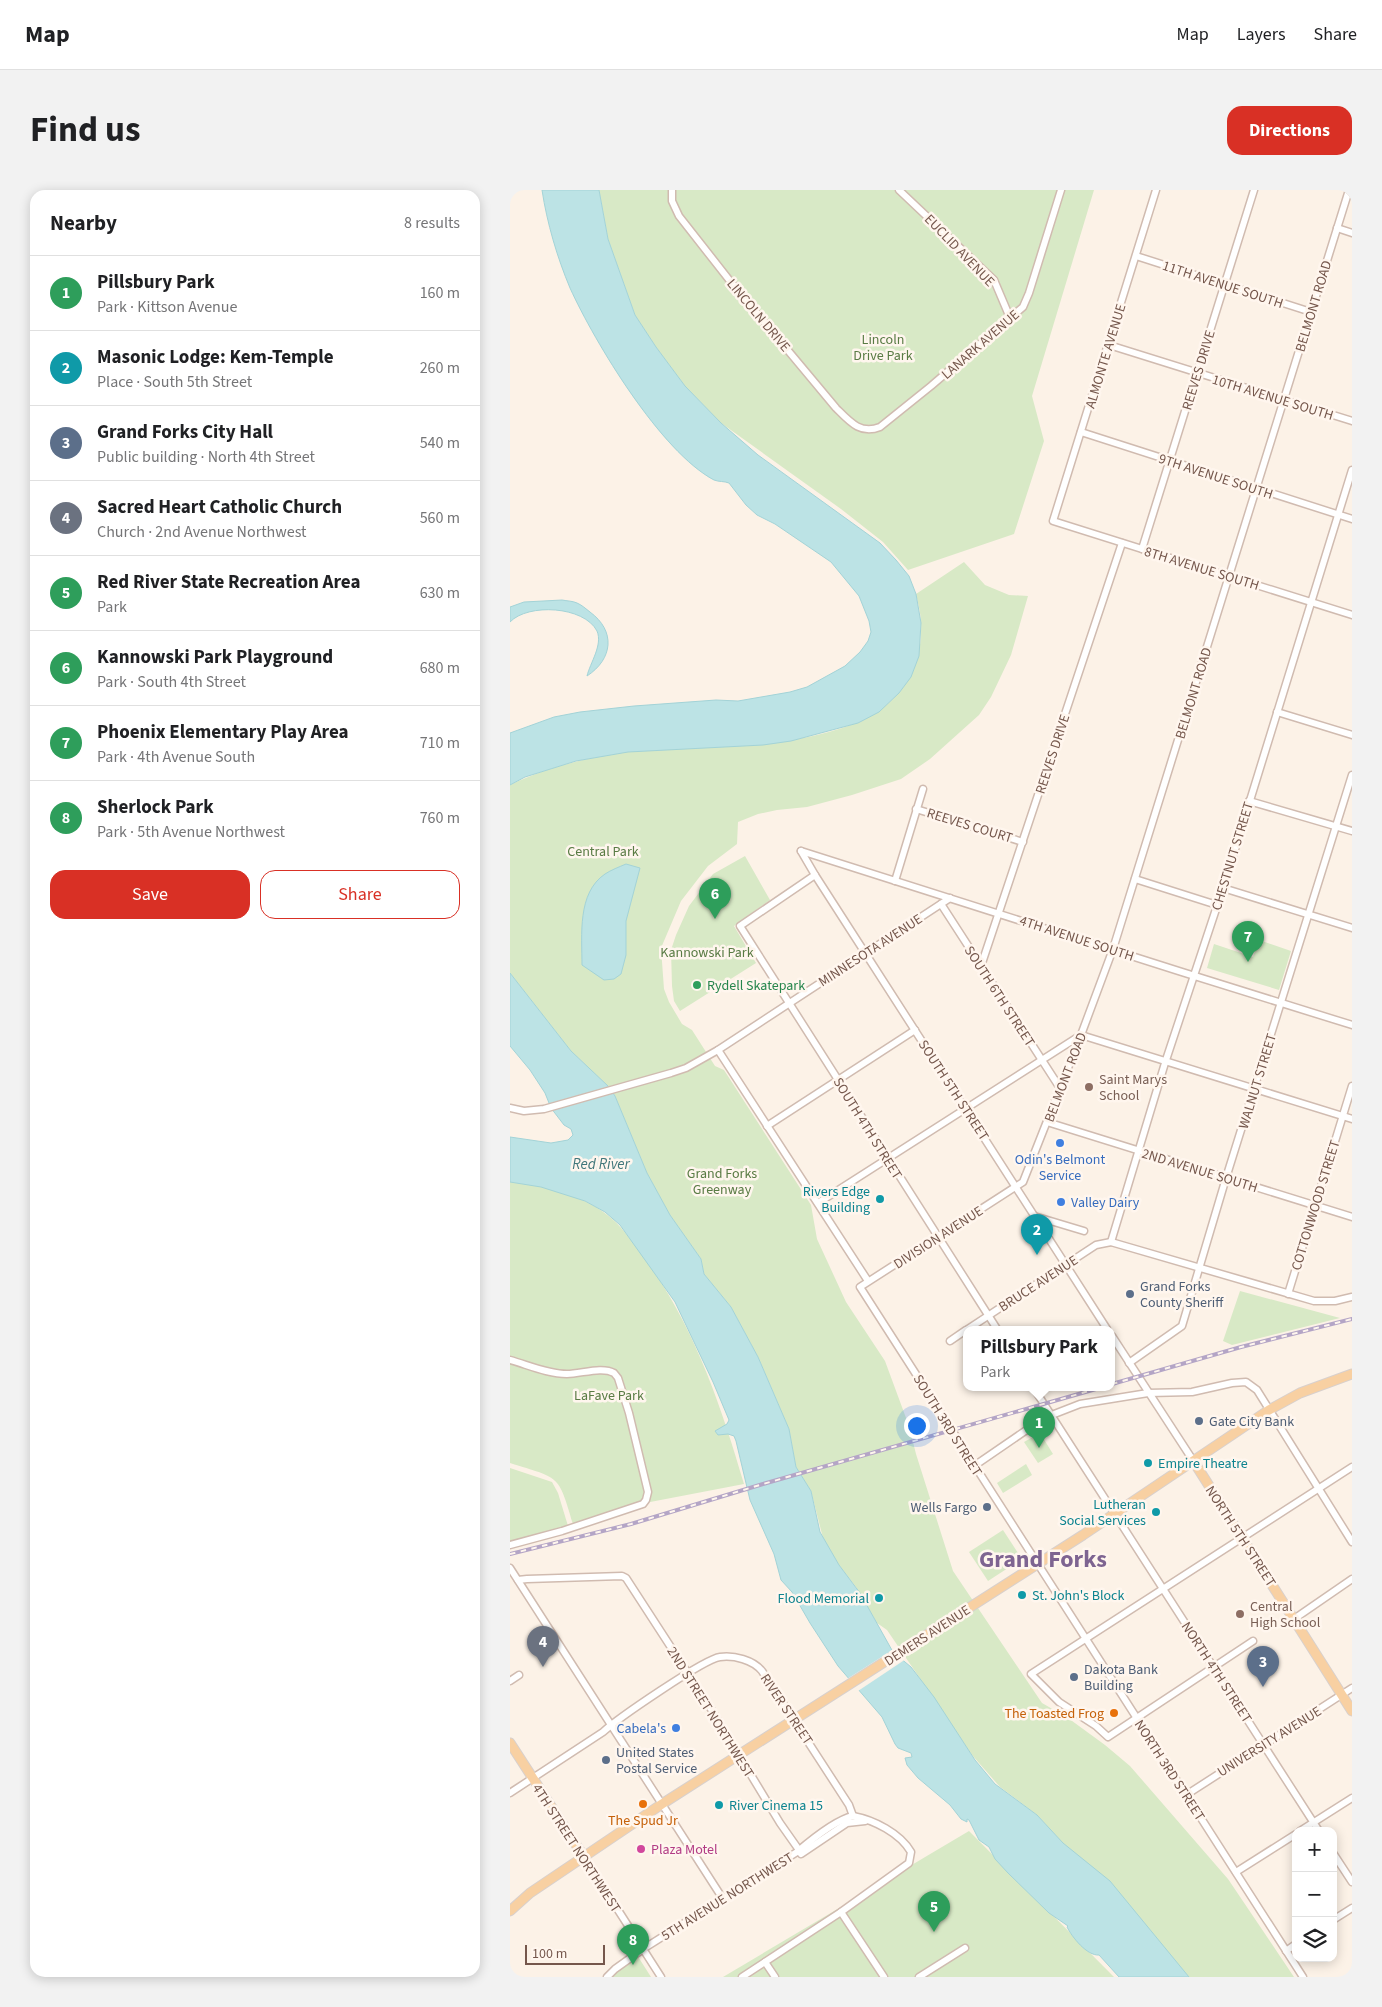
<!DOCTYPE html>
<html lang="en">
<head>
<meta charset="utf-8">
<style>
	:root { --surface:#fff; --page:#f2f2f2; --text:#202124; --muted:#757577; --line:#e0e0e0; --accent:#d93025 }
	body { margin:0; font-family:"Source Sans 3",sans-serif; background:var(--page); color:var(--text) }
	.controls { position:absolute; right:15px; bottom:15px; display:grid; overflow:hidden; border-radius:10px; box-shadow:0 2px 12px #0003 }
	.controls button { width:45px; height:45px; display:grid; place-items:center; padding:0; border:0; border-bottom:1px solid var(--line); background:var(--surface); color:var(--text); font:25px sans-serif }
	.scale { position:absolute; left:15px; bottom:12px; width:80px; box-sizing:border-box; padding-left:5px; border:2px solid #75574c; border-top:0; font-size:14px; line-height:18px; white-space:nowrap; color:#75574c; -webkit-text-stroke:4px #fff6ee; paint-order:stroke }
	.you { position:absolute; left:406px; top:1235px; width:18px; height:18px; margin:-12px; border:4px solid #fff; border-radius:50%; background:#1a73e8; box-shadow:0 0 0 8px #1a73e833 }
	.badge { display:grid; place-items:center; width:32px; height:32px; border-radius:50%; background:var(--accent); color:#fff; font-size:16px; font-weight:700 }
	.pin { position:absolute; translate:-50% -41px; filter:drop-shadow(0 1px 2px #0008) }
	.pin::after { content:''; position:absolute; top:26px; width:18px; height:15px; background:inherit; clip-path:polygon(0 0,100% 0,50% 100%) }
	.popup { position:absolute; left:453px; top:1136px; width:152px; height:65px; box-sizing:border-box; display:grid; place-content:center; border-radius:10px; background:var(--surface); filter:drop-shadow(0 1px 4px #0005); font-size:16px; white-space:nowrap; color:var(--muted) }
	.popup b { font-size:19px; color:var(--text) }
	.popup::after { content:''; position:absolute; left:50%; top:100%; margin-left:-10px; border:10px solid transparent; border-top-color:var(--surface) }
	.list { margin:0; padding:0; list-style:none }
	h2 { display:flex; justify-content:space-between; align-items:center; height:65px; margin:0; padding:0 20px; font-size:21px }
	h2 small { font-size:16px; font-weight:400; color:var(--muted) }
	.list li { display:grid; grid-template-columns:32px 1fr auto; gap:15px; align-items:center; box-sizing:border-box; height:75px; padding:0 20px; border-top:1px solid var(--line) }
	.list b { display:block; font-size:19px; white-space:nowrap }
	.list p { margin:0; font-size:16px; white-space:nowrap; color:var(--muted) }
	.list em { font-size:16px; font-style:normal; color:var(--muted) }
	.actions { display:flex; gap:10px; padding:15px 20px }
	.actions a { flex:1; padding:11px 0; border:1px solid var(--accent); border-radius:15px; text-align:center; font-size:18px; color:var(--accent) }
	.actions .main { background:var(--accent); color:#fff }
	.icon { flex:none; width:28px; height:28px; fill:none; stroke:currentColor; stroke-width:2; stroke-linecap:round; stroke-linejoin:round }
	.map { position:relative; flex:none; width:842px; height:1787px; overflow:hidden; border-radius:15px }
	header { display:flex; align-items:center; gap:30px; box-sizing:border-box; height:70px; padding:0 25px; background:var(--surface); border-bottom:1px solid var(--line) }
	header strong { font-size:24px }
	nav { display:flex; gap:28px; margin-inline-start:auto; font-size:18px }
	.intro { display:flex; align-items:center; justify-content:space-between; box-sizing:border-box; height:120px; padding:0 30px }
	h1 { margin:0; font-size:35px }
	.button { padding:12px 22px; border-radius:15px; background:var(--accent); color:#fff; font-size:18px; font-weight:700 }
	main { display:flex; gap:30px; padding:0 30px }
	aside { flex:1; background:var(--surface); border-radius:15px; box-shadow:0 2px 12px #0003 }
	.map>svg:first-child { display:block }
	.green { fill:#d8e9c6 }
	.water { fill:#bce3e5; stroke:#a3d3d7 }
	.pier { fill:#fcf2e7 }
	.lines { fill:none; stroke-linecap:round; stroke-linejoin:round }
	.minor-casing { stroke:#d0bbb0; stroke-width:9 }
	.major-casing { stroke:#d8d0cd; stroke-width:11 }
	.minor { stroke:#fff; stroke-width:6 }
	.major { stroke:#f8d0a2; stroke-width:9 }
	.rail-casing { stroke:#b4a5c6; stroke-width:4 }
	.rail { stroke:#fff6ee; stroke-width:2; stroke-dasharray:5.5; stroke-linecap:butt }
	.leisure-dot { fill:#2e9e5b; stroke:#fff6ee; stroke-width:2 }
	.education-dot { fill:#8d6e63; stroke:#fff6ee; stroke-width:2 }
	.shop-dot { fill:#3f7fe0; stroke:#fff6ee; stroke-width:2 }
	.culture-dot { fill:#0f9aa8; stroke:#fff6ee; stroke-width:2 }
	.service-dot { fill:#5c6f8a; stroke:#fff6ee; stroke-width:2 }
	.food-dot { fill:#e8710a; stroke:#fff6ee; stroke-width:2 }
	.hotel-dot { fill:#d1479c; stroke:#fff6ee; stroke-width:2 }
	.labels { text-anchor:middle; stroke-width:5; stroke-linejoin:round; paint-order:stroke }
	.street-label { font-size:14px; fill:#75574c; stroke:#fff6ee }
	.park-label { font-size:14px; fill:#597b44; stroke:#fff6ee }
	.leisure-label { font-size:14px; fill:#27864d; stroke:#fff6ee; text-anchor:start }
	.education-label { font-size:14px; fill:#785e54; stroke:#fff6ee; text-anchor:start }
	.shop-label { font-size:14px; fill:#366cbe; stroke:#fff6ee }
	.culture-label { font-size:14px; fill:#0d838f; stroke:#fff6ee; text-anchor:end }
	.service-label { font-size:14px; fill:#4e5e75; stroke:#fff6ee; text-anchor:start }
	.food-label { font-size:14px; fill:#c56008; stroke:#fff6ee; text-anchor:end }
	.hotel-label { font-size:14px; fill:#b23c85; stroke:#fff6ee; text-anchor:start }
	.water-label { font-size:15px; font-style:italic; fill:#40767a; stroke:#fff6ee }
	.town-label { font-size:24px; font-weight:bold; fill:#7e6491; stroke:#fff6ee }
</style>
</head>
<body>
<header>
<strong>Map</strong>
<nav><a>Map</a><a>Layers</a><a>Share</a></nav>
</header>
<div class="intro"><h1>Find us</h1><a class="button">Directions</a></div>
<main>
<aside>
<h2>Nearby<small>8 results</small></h2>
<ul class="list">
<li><span class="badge" style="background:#2e9e5b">1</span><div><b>Pillsbury Park</b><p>Park · Kittson Avenue</p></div><em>160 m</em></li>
<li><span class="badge" style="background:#0f9aa8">2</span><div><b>Masonic Lodge: Kem-Temple</b><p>Place · South 5th Street</p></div><em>260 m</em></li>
<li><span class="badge" style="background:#5c6f8a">3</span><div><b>Grand Forks City Hall</b><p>Public building · North 4th Street</p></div><em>540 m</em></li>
<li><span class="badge" style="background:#6b7280">4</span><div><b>Sacred Heart Catholic Church</b><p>Church · 2nd Avenue Northwest</p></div><em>560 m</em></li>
<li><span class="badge" style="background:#2e9e5b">5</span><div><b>Red River State Recreation Area</b><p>Park</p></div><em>630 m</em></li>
<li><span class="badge" style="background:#2e9e5b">6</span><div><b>Kannowski Park Playground</b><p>Park · South 4th Street</p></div><em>680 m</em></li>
<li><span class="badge" style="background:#2e9e5b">7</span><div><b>Phoenix Elementary Play Area</b><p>Park · 4th Avenue South</p></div><em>710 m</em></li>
<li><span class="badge" style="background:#2e9e5b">8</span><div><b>Sherlock Park</b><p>Park · 5th Avenue Northwest</p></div><em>760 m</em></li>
</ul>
<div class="actions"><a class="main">Save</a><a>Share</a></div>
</aside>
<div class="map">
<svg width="842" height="1787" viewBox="0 0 842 1787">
	<rect width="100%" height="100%" fill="#fcf2e7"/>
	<!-- green -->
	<g class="green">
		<path d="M89,0H584L522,206L534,251L504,344L398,380L373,352L331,319L211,233L175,196L146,157L125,125L98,49Z"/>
		<path d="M454,372L475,395L499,405L518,406L501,465L481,507L469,525L420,569L391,589L342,605L297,617L267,620L248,624L228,632L227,654L198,676L171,711L151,758L154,799L159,812L172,834L182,840L205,876L214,880L301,1015L307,1049L336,1112L375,1171L399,1236L406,1264L443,1381L532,1513L558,1528L595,1555L620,1576L718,1689L784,1787H677L527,1625L490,1597L462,1565L377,1440L367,1433L346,1397L329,1375L313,1348L301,1301L286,1277L279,1239L248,1167L221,1117L194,1084L191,1069L160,1025L137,983L105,906L98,896L61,861L0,783V595C37,577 76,568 116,562C208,550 416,576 411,433C411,424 408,413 406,404Z"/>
		<path d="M235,666L260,710L224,736L246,773L170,821L164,811L162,796L161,760L166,745L179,716L203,684Z"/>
		<path d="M749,750L781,761L769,800L697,778L704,754L743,767Z"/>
		<path d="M0,992C30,994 72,1005 96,1024C111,1035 120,1049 131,1063C183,1133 210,1212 234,1294L135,1313L63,1334C48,1283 50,1289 0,1273Z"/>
		<path d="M730,1101L830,1128L722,1155L713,1151Z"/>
		<path d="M530,1243L543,1264L528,1273L514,1252Z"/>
		<path d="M516,1274L522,1285L493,1303L487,1293Z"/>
		<path d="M0,1278L42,1292L48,1303L58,1336L0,1354Z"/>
		<path d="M493,1340L512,1369L478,1391L459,1362Z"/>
		<path d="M459,1641L604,1787H213Z"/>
		<path d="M127,1765L141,1787H97Z"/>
	</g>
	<!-- water -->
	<g class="water">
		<path d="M32,0H89L98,49L125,125L146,157L175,196L211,233L248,265L370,353L386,370L399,386L406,404L411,433L409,466L401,487L389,503L369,522L348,533L281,551L253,555L118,562L66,571L15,587L0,595V543L44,527L70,522L124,516L206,510L228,511L280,502L297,497L335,476L350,462L358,451L361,442L359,431L349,406L321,372L265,334L247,325L236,315L219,293C214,291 209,292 204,290C151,262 85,153 60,98C47,67 37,33 32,0Z"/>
		<path d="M52,410C57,411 63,411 67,413C72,415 76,419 80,422C106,441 103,469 77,486C80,473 93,455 87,441C74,416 18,413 0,432V417L14,412Z"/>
		<path d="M116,674L130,678L116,731V765L111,784L104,789L94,790L72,775C72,745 67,703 95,684C101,680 109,677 116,674Z"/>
		<path d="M0,783L61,861L98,896L105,906L137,983L160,1025L191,1069L194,1084L221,1117L248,1167L279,1239L286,1277L301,1301L310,1342L329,1375L350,1403L383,1462L401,1477L424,1507L465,1570L485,1594L527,1625L553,1653L600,1691L679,1787H609L589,1765C577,1766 562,1747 557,1737L558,1736L539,1723L498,1683L485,1669L479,1657L469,1650L459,1630L457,1629V1632L451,1629L440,1615L408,1588L397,1575L395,1568L402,1567L401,1563L388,1558L385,1554L372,1527L328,1476L300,1433L282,1402L271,1390L264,1364L240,1310L226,1251L224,1246L218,1244L208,1245L205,1241L217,1234L219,1230L203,1192L165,1112L110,1035L95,1022L75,1011L31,997L0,992V947L41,953L58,950L63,945L61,939L54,935L41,918L35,903L20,880L0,856Z"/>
	</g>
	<!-- pier -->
	<path class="pier" d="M384,1459L396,1469L348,1501L337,1489Z"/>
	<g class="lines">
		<!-- minor casing -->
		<g class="minor-casing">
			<g id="minor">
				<path d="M162,0V11L169,26L220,91L326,218C339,231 350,245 370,237L421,196L513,117L519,103L551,0"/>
				<path d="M389,0L484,90L498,123L502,127"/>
				<path d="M646,0L543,331L842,425"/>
				<path d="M827,38L842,43"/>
				<path d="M626,66L801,122"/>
				<path d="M599,155L842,231"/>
				<path d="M571,242L842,329"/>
				<path d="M632,359L744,0"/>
				<path d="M767,522L842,545"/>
				<path d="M739,611L842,641"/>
				<path d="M406,619L513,652"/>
				<path d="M291,661C474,720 658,778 842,835"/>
				<path d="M291,661L305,685L597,1139"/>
				<path d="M305,685L230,736L487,1139"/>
				<path d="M625,689L707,715"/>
				<path d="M385,691L413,599"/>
				<path d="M713,698L842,738"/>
				<path d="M431,714L550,898"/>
				<path d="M471,776L612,353"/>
				<path d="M208,860L358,1091"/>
				<path d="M0,918L14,921L34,919L161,883L176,878L208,860L440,708"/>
				<path d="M537,932L842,1027"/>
				<path d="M257,936L405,840"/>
				<path d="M308,1013L571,845L842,929"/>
				<path d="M524,1026L574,1041"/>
				<path d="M601,1052L655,873L713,698L842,280"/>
				<path d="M778,1104L842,896"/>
				<path d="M458,1139L586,1055L601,1052L804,1111H825L842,1107"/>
				<path d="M602,1146L684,1272"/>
				<path d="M440,1151L456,1140"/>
				<path d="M0,1170C18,1175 38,1184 57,1184C71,1184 92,1176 104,1183L108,1188L119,1223L138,1302L136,1310L133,1314L52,1341L0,1355"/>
				<path d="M619,1173L672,1136L716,988L842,585"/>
				<path d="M523,1197L809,1641"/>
				<path d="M464,1276L534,1228L570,1214L638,1203L682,1202L722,1193L736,1192L747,1200L842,1352"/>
				<path d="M0,1378L213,1709"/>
				<path d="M8,1390L17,1389L112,1386L116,1388L201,1519L270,1633L289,1660"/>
				<path d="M784,1429L842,1389"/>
				<path d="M743,1451L598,1547L586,1536L549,1512L521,1484L842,1277"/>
				<path d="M0,1491L9,1485"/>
				<path d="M0,1603L93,1542C107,1529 194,1469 210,1467C224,1465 243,1470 252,1481L339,1615L343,1626"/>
				<path d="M676,1605L842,1498"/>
				<path d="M790,1641L842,1608"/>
				<path d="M823,1663L842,1692"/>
				<path d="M291,1664L337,1633L355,1631"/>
				<path d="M74,1667L151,1787"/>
				<path d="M726,1682L786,1644"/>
				<path d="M331,1722L374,1787"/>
				<path d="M823,1730L842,1718"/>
				<path d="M776,1761L786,1754"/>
				<path d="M255,1772L265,1787"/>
				<path d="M97,1787L105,1779L133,1759L287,1662C301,1650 325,1630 343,1626"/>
				<path d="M232,1787L331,1722L399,1673L401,1662C390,1643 364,1630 343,1626"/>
				<path d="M409,1787L455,1758"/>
				<path d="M793,1787L350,1097L513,992L571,845L603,759L839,0"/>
			</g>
		</g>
		<!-- major casing -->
		<g class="major-casing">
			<g id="major">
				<path d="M684,1272L842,1521"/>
				<path d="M0,1553L74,1667"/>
				<path d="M0,1721L20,1703L152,1614L573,1345L759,1220L790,1203L842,1184"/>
			</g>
		</g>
		<!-- minor -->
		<use href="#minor" class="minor"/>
		<!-- major -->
		<use href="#major" class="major"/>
		<!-- rail casing -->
		<g class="rail-casing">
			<g id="rail">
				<path d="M602,1194L731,1157L842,1129"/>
				<path d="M0,1364L121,1334L253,1294L593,1197"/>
			</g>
		</g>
		<!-- rail -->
		<use href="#rail" class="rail"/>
	</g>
	<!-- markers -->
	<circle class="leisure-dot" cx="187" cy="795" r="5"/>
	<g class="education-dot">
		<circle cx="579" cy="897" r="5"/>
		<circle cx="730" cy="1424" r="5"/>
	</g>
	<g class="shop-dot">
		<circle cx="550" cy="953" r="5"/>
		<circle cx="551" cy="1012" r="5"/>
		<circle cx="166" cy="1538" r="5"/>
	</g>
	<g class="culture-dot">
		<circle cx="370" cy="1009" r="5"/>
		<circle cx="638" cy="1273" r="5"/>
		<circle cx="646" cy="1322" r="5"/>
		<circle cx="512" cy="1405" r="5"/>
		<circle cx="369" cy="1408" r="5"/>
		<circle cx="209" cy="1615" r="5"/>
	</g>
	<g class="service-dot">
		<circle cx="620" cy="1104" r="5"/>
		<circle cx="689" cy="1231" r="5"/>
		<circle cx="477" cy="1317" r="5"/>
		<circle cx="564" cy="1487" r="5"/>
		<circle cx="96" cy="1570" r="5"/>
	</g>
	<g class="food-dot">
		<circle cx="604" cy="1523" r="5"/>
		<circle cx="133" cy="1614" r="5"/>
	</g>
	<circle class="hotel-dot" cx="131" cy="1659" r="5"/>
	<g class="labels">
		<!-- street labels -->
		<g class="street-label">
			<text transform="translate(450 60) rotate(46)" y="5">EUCLID AVENUE</text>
			<text transform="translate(713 94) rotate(18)" y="5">11TH AVENUE SOUTH</text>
			<text transform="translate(803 116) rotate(-73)" y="5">BELMONT ROAD</text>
			<text transform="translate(249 125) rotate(50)" y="5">LINCOLN DRIVE</text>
			<text transform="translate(470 154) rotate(-41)" y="5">LANARK AVENUE</text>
			<text transform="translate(595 166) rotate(-73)" y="5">ALMONTE AVENUE</text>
			<text transform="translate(688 180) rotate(-73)" y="5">REEVES DRIVE</text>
			<text transform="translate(763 207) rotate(17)" y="5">10TH AVENUE SOUTH</text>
			<text transform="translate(706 286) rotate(18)" y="5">9TH AVENUE SOUTH</text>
			<text transform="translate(692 378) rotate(17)" y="5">8TH AVENUE SOUTH</text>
			<text transform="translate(683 503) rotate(-73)" y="5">BELMONT ROAD</text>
			<text transform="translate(542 564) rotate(-72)" y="5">REEVES DRIVE</text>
			<text transform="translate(460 635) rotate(17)" y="5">REEVES COURT</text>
			<text transform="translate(722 666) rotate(-73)" y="5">CHESTNUT STREET</text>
			<text transform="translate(567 748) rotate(18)" y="5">4TH AVENUE SOUTH</text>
			<text transform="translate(360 760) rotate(-33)" y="5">MINNESOTA AVENUE</text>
			<text transform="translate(490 806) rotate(57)" y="5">SOUTH 6TH STREET</text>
			<text transform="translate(555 887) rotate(-69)" y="5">BELMONT ROAD</text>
			<text transform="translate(747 891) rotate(-73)" y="5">WALNUT STREET</text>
			<text transform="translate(444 900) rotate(57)" y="5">SOUTH 5TH STREET</text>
			<text transform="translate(358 938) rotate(58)" y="5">SOUTH 4TH STREET</text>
			<text transform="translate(690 980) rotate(17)" y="5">2ND AVENUE SOUTH</text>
			<text transform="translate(805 1015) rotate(-73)" y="5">COTTONWOOD STREET</text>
			<text transform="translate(428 1047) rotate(-33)" y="5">DIVISION AVENUE</text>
			<text transform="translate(528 1093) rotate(-33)" y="5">BRUCE AVENUE</text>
			<text transform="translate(438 1235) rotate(58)" y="5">SOUTH 3RD STREET</text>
			<text transform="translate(731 1346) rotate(57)" y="5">NORTH 5TH STREET</text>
			<text transform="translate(417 1445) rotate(-33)" y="5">DEMERS AVENUE</text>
			<text transform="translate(707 1482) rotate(57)" y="5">NORTH 4TH STREET</text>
			<text transform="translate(277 1519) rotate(56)" y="5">RIVER STREET</text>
			<text transform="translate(201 1522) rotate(58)" y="5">2ND STREET NORTHWEST</text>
			<text transform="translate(759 1551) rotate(-32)" y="5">UNIVERSITY AVENUE</text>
			<text transform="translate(660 1580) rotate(57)" y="5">NORTH 3RD STREET</text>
			<text transform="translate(67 1658) rotate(57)" y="5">4TH STREET NORTHWEST</text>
			<text transform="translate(217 1706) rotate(-32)" y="5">5TH AVENUE NORTHWEST</text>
		</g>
		<!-- park labels -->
		<g class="park-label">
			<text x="373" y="154">Lincoln<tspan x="373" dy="16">Drive Park</tspan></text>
			<text x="93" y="666">Central Park</text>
			<text x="197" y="767">Kannowski Park</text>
			<text x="212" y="988">Grand Forks<tspan x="212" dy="16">Greenway</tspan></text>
			<text x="99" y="1210">LaFave Park</text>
		</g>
		<!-- leisure labels -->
		<g class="leisure-label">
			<text x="197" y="800">Rydell Skatepark</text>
		</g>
		<!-- education labels -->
		<g class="education-label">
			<text x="589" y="894">Saint Marys<tspan x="589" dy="16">School</tspan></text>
			<text x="740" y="1421">Central<tspan x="740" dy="16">High School</tspan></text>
		</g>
		<!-- shop labels -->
		<g class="shop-label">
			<text x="550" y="974">Odin's Belmont<tspan x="550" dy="16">Service</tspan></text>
			<text x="561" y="1017" text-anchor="start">Valley Dairy</text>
			<text x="156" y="1543" text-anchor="end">Cabela's</text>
		</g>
		<!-- culture labels -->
		<g class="culture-label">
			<text x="360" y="1006">Rivers Edge<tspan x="360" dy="16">Building</tspan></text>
			<text x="648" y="1278" text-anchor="start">Empire Theatre</text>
			<text x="636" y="1319">Lutheran<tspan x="636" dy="16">Social Services</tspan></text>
			<text x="522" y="1410" text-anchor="start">St. John's Block</text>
			<text x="359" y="1413">Flood Memorial</text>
			<text x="219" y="1620" text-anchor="start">River Cinema 15</text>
		</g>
		<!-- service labels -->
		<g class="service-label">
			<text x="630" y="1101">Grand Forks<tspan x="630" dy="16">County Sheriff</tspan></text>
			<text x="699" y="1236">Gate City Bank</text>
			<text x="467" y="1322" text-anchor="end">Wells Fargo</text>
			<text x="574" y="1484">Dakota Bank<tspan x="574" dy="16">Building</tspan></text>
			<text x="106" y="1567">United States<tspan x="106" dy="16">Postal Service</tspan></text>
		</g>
		<!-- food labels -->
		<g class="food-label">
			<text x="594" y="1528">The Toasted Frog</text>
			<text x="133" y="1635" text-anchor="middle">The Spud Jr</text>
		</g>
		<!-- hotel labels -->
		<g class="hotel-label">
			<text x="141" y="1664">Plaza Motel</text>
		</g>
		<!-- water labels -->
		<g class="water-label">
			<text x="91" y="979">Red River</text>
		</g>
		<!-- town labels -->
		<g class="town-label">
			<text x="533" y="1377">Grand Forks</text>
		</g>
	</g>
</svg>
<div class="controls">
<button>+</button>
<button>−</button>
<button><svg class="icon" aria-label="layers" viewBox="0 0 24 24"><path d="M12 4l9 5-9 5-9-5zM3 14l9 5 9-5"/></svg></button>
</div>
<div class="scale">100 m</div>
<div class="you"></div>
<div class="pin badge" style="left:529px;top:1258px;background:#2e9e5b">1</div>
<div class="popup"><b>Pillsbury Park</b>Park</div>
<div class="pin badge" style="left:527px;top:1065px;background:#0f9aa8">2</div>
<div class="pin badge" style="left:753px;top:1497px;background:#5c6f8a">3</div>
<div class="pin badge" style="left:33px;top:1477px;background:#6b7280">4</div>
<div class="pin badge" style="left:424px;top:1742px;background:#2e9e5b">5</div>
<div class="pin badge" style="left:205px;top:729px;background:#2e9e5b">6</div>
<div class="pin badge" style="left:738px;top:772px;background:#2e9e5b">7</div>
<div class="pin badge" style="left:123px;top:1775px;background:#2e9e5b">8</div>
</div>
</main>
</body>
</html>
